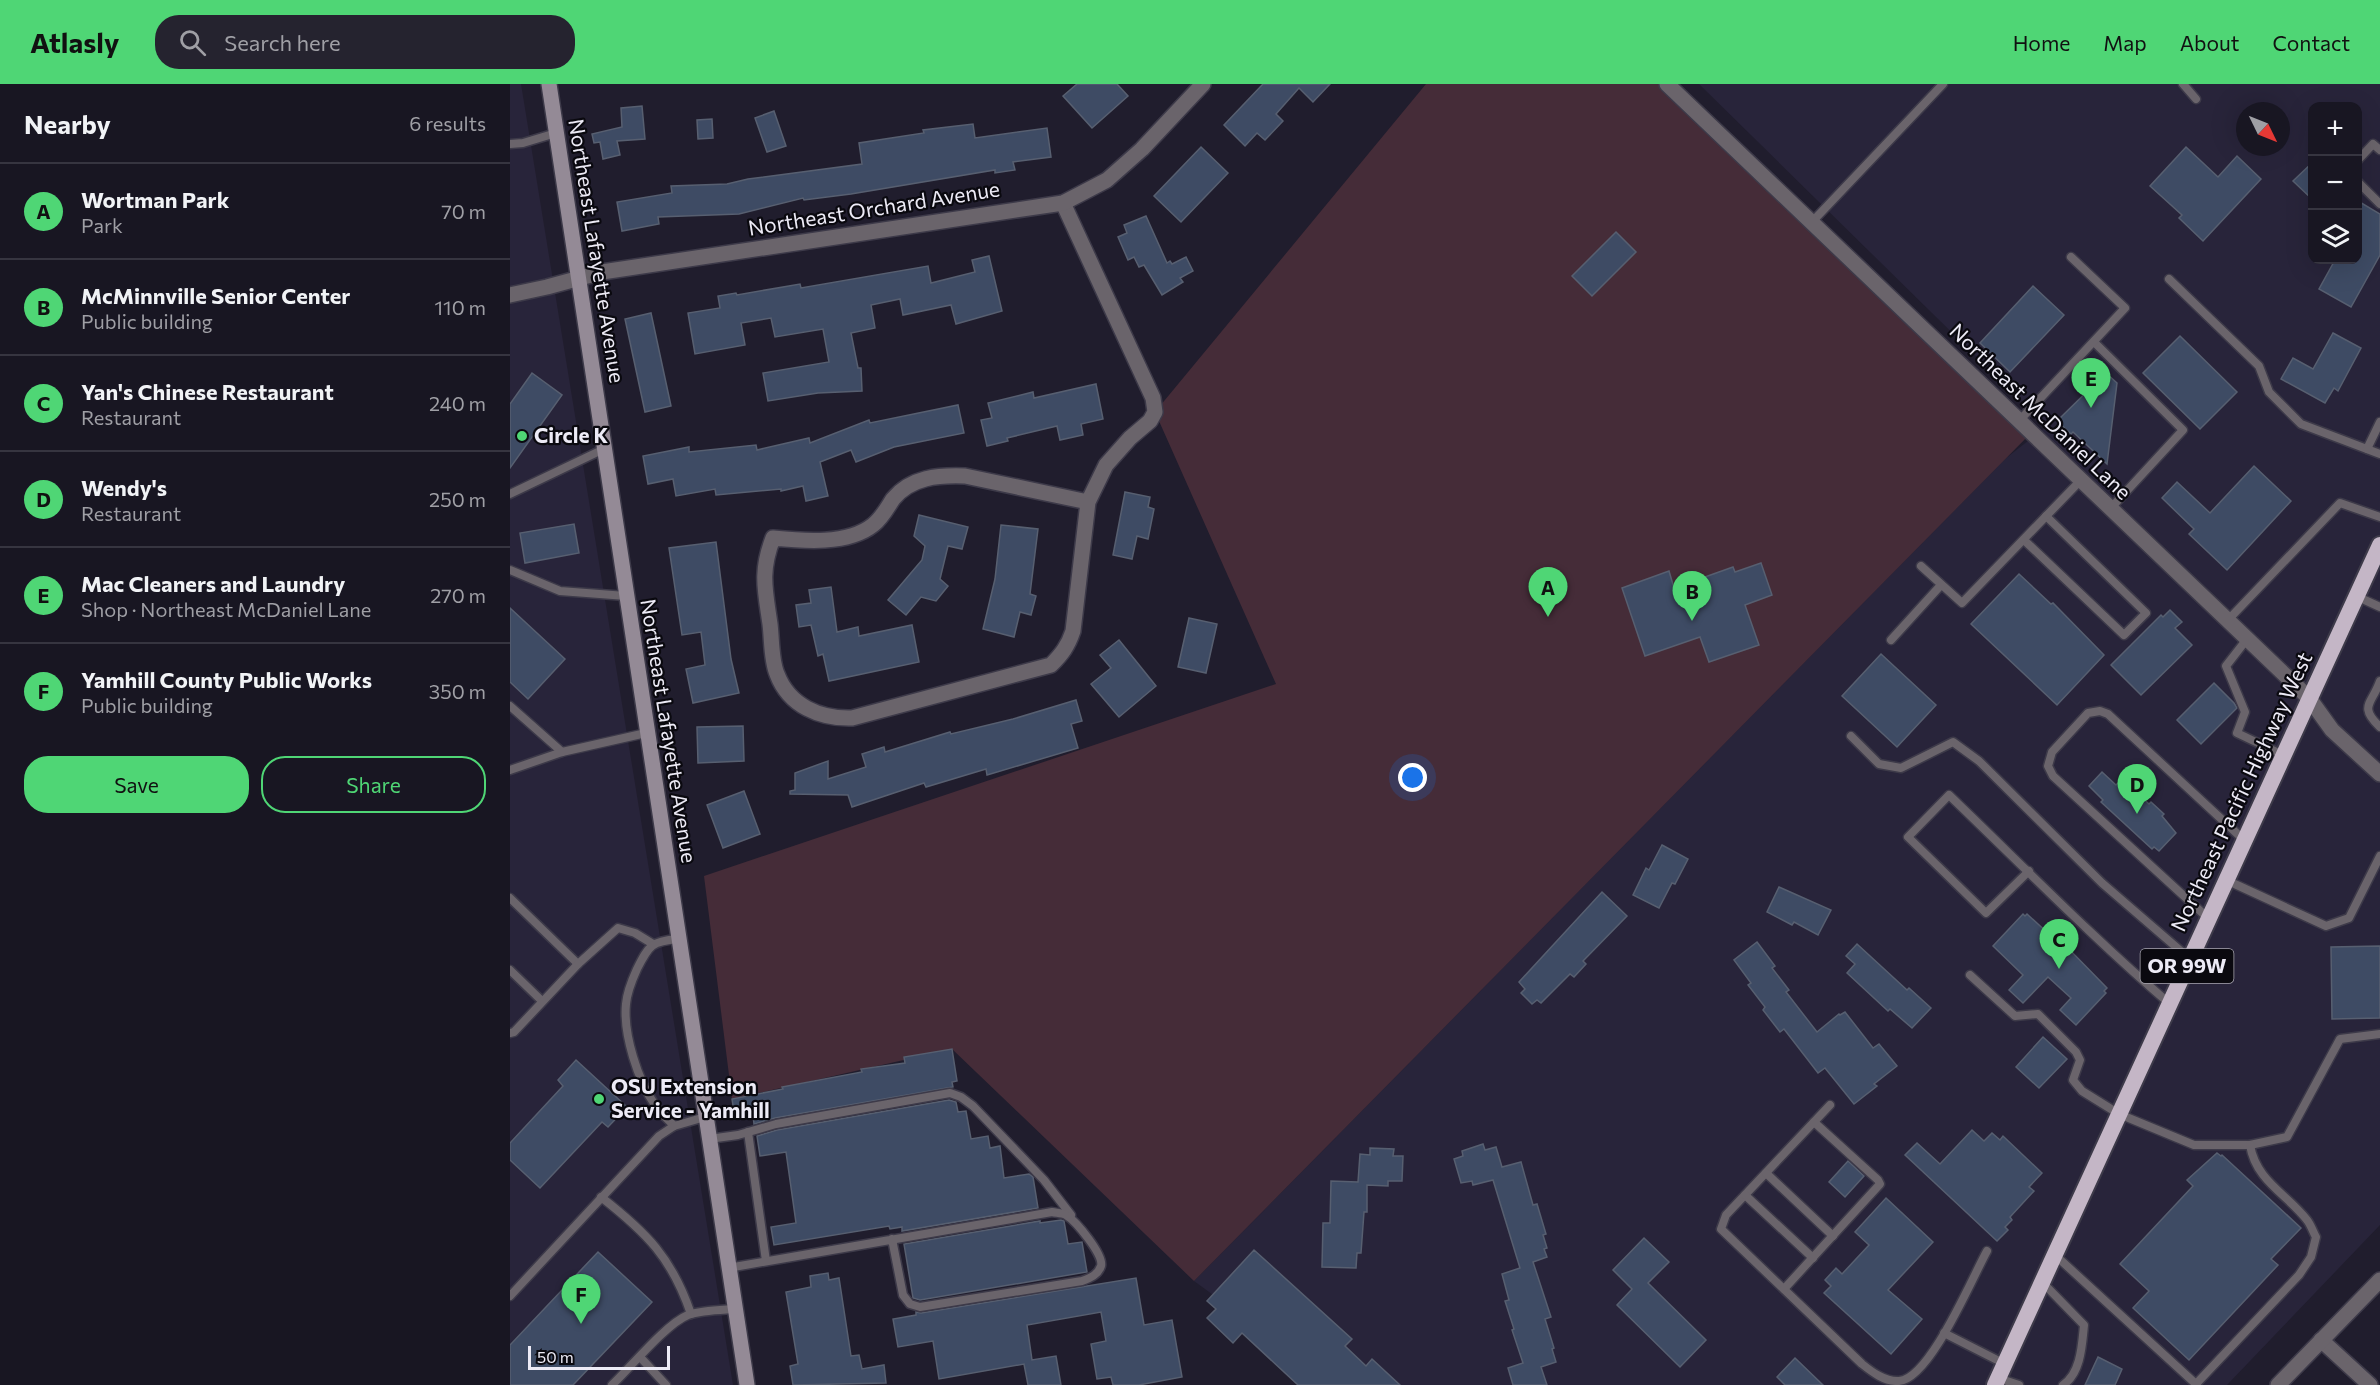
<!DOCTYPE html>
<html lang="en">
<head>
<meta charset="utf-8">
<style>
	:root { --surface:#181622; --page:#25232f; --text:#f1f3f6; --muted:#9f9fa5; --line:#363540; --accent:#4fd675 }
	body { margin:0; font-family:Commissioner,sans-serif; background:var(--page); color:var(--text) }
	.controls { position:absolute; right:18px; top:18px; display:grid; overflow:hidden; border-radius:12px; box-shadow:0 6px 24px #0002 }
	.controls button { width:54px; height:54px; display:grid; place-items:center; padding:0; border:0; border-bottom:2px solid var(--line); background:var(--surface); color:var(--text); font:30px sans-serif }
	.compass { position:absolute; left:1726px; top:18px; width:54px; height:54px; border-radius:50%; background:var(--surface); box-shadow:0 6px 24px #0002; rotate:133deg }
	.scale { position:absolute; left:18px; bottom:15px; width:142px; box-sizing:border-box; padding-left:6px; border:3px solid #edebf6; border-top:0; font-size:16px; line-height:21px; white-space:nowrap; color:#edebf6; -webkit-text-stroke:4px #0a090f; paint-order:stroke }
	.you { position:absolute; left:903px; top:694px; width:21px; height:21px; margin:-15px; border:4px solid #fff; border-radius:50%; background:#1a73e8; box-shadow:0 0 0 9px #1a73e833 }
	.badge { display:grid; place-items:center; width:39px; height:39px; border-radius:50%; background:var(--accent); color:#111; font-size:20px; font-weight:700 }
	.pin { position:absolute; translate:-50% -50px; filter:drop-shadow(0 2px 3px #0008) }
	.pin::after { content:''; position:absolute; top:32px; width:21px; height:18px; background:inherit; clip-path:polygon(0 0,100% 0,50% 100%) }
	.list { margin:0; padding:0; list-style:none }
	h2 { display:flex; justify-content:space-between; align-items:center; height:78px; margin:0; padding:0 24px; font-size:26px }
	h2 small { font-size:20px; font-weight:400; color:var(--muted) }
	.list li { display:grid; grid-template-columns:39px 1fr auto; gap:18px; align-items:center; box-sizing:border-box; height:96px; padding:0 24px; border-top:2px solid var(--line) }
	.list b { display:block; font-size:22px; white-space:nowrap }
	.list p { margin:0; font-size:20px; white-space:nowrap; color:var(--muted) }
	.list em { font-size:20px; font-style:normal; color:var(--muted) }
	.actions { display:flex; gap:12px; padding:18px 24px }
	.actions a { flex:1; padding:14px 0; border:2px solid var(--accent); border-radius:24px; text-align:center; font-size:21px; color:var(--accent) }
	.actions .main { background:var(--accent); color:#111 }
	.icon { flex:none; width:33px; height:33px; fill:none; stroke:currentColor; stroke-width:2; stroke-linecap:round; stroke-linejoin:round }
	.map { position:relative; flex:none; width:1870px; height:1301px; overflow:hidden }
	header { display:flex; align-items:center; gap:36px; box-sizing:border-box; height:84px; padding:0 30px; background:var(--accent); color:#111 }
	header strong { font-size:28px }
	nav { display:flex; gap:33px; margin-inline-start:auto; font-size:21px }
	.search { width:420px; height:54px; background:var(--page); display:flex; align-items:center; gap:15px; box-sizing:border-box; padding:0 21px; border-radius:24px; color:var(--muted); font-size:22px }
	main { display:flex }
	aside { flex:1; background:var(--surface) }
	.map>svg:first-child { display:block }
	.built { fill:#28243a; fill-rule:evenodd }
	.green { fill:#452c38 }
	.building { fill:#3e4b64; stroke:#575f70; stroke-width:1.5 }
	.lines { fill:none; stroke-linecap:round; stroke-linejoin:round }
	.service-casing { stroke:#3d3a49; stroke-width:11 }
	.minor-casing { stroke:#3d3a49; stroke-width:18 }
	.tertiary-casing { stroke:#3d3a49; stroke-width:18 }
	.secondary-casing { stroke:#3d3a49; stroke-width:18 }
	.trunk-casing { stroke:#3d3a49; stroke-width:20 }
	.service { stroke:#6a646b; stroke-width:8 }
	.minor { stroke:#6a646b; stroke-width:15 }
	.tertiary { stroke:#6a646b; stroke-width:15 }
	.secondary { stroke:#948a96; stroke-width:15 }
	.trunk { stroke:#c4b6c6; stroke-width:16 }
	.poi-dot { fill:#4fd675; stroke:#0a090f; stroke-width:2 }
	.labels { text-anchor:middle; stroke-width:4.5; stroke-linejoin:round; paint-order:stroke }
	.shield { fill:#0a090f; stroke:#a9a7b1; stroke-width:1.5 }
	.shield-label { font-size:20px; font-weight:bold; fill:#edebf6 }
	.street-label { font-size:21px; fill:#edebf6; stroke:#0a090f }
	.poi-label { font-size:21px; font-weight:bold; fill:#edebf6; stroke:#0a090f; text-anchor:start }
</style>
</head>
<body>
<header>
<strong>Atlasly</strong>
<div class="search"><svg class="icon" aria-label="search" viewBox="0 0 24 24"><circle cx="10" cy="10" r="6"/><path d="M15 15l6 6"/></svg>Search here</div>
<nav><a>Home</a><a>Map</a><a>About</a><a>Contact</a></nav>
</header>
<main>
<aside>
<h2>Nearby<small>6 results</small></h2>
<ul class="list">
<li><span class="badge">A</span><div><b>Wortman Park</b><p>Park</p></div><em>70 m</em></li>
<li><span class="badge">B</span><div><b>McMinnville Senior Center</b><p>Public building</p></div><em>110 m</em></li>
<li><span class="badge">C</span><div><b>Yan's Chinese Restaurant</b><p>Restaurant</p></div><em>240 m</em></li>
<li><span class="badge">D</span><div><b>Wendy's</b><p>Restaurant</p></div><em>250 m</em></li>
<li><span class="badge">E</span><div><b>Mac Cleaners and Laundry</b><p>Shop · Northeast McDaniel Lane</p></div><em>270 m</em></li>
<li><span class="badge">F</span><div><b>Yamhill County Public Works</b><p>Public building</p></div><em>350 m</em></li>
</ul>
<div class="actions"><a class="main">Save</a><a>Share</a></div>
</aside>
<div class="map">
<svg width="1870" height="1301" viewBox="0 0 1870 1301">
	<rect width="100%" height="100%" fill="#201d2d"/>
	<!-- built -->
	<g class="built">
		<path d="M0,0H11L223,1301H0Z"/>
		<path d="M1189,0H1870V1141L1717,1301H827L684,1197L1495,375L1537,342ZM1802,22H1848V176H1802ZM1735,27H1771V63H1735Z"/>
	</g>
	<!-- green -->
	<path class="green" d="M916,0H1157L1522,348L684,1197L442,965L222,1015L194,792L766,600L645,328Z"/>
	<!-- building -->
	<g class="building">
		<path d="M567,0H607L618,12L582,44L553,12Z"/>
		<path d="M753,0H820L803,18L789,4L766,30L773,37L755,56L747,49L735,62L714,41Z"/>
		<path d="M132,22L135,55L107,57L110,71L93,75L90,58L84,59L82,50L112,43L111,24Z"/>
		<path d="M264,27L276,62L257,68L245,34Z"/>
		<path d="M202,35L203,54L188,55L187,36Z"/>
		<path d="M463,40L465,54L537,44L541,73L503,78L505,86L485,89V86L341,110L294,116L293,114L229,130L148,133L149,140L112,147L107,118L162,109L161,102L217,100L238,95L352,80L349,59L414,49L413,46Z"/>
		<path d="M691,63L718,89L671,138L644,112Z"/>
		<path d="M1676,63L1708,93L1727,72L1751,95L1693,157L1669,134L1672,131L1640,102Z"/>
		<path d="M1803,78V116L1783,97Z"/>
		<path d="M1848,117L1870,130V171L1841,223L1809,205L1825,176H1848Z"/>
		<path d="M636,132L657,179L660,177L662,180L676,173L683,187L670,194L673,198L652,211L634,181L629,183L624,173L618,176L608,153L617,149L614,141Z"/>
		<path d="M1106,148L1126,168L1082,212L1062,192Z"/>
		<path d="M479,172L492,227L446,240L441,221L393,231L390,215L361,221L365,244L341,249L348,284H351L352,307L308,309L258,317L253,289L319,278L313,245L265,253L261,234L231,239L235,261L185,270L178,229L210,224L208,212L226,209L227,211L290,200L291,204L418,182L421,199L465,188L462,176Z"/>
		<path d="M1523,202L1554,231L1500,288L1470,259Z"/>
		<path d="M141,229L161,322L135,328L115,235Z"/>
		<path d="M1823,249L1851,264L1828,307L1824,304L1815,319L1771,295L1783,274L1803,285Z"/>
		<path d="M1670,252L1727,308L1690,345L1633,289Z"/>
		<path d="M22,289L52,311L0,384V320Z"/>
		<path d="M1596,289L1607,299L1597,380L1563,348L1561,350L1547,337Z"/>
		<path d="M586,300L593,335L571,340L573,351L550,356L547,342L497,354L498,357L477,362L471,336L482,334L478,319L523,308L524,314Z"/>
		<path d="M448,321L454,349L384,363L346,378L341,366L310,378L318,412L296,417L293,402L271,407V405L206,411L205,405L166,412L163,395L138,400L133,372L179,363V368L246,361L247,366L299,354L300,359L359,336L360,339Z"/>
		<path d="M1744,382L1781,417L1717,486L1679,450L1684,445L1652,414L1667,398L1700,429Z"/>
		<path d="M615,408L640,413L638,423L644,425L638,455L627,452L622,475L603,471Z"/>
		<path d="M409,431L458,443L452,465L438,462L430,495L438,502L426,517L411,513L396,531L378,516L412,476L415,462L404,452Z"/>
		<path d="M64,440L69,469L15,479L10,449Z"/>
		<path d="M491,441L528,445L520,510L526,512L521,531L510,528L504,553L473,545L485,495Z"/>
		<path d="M206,458L221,575L229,609L183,619L176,585L195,581L191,548L172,551L159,464Z"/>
		<path d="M1251,479L1262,511L1235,521L1249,561L1199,578L1190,553L1135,572L1112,504L1159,487L1164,504L1223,483L1225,488Z"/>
		<path d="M1509,490L1541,520L1543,519L1594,571L1547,621L1461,540Z"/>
		<path d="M321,503L327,548L348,543L349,552L402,541L409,578L319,597L313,570L308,572L301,541L289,543L286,521L301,519L299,506Z"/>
		<path d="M0,524L55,575L18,615L0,598Z"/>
		<path d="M1660,526L1672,538L1665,544L1682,561L1631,611L1601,581L1651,531L1653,533Z"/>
		<path d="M679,534L707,540L696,589L668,583Z"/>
		<path d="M609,556L646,602L609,633L581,600L601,584L590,571Z"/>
		<path d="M1371,570L1426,621L1387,663L1332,612Z"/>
		<path d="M1704,599L1724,619L1727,624L1691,660L1667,636Z"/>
		<path d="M566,616L572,637L561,640L568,664L477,691L476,685L416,703L414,699L342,723L338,711L280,710V707L285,706V689L318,677V695L356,683L352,670L374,663L375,668L440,648L441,650L503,635Z"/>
		<path d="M233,642L234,677L188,679L187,643Z"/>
		<path d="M1592,688L1606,701L1612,695L1639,720L1641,718L1654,730L1652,732L1666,749L1649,767L1644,763L1642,765L1591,718L1593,716L1579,702Z"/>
		<path d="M234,707L250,750L213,764L197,721Z"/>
		<path d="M1152,761L1178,775L1165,800L1162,799L1149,824L1123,811L1136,784L1139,786Z"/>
		<path d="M1269,803L1321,826L1308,851L1284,838L1282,841L1257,828Z"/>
		<path d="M1092,808L1117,832L1073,877L1076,880L1064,893L1060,890L1031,919L1027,916L1022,920L1011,909L1015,905L1009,898Z"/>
		<path d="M1513,830L1515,832L1517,830L1552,862L1554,860L1597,904L1594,907L1596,909L1566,941L1550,926L1561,914L1538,893L1513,919L1499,906L1513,891L1483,862Z"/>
		<path d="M1247,858L1265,882L1262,884L1279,906L1276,908L1307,948L1329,930L1330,931L1335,928L1363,964L1369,960L1387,982L1364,1000L1367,1002L1344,1020L1315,984L1308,989L1274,945L1270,948L1253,926L1255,923L1238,901L1241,899L1224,876Z"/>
		<path d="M1347,860L1397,906L1399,904L1421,924L1402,944L1380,925L1378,927L1337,889L1345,880L1336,872Z"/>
		<path d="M1870,862V934L1822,935L1821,863Z"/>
		<path d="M1533,953L1557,975L1529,1004L1506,983Z"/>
		<path d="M442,965L447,997L442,998L443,1003L265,1034L244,1040L243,1030L225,1034L222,1015L273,1005L272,1003L352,988L351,985L395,979L394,973Z"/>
		<path d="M66,976L117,1023L98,1043L92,1038L30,1104L0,1076V1059L53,1002L48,996Z"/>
		<path d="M439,1016L446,1018L448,1028L456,1027L461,1055L478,1052L480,1064L490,1062L494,1094L519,1090L523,1093L528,1124L392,1147V1143L380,1145L379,1142L264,1161L261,1143L286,1139L276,1068L250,1072L247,1052L267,1046Z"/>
		<path d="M1462,1046L1474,1057L1482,1049L1490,1056L1493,1052L1532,1089L1519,1103L1524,1107L1500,1133L1502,1136L1495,1143L1498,1146L1487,1157L1395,1071L1407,1059L1430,1080Z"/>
		<path d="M973,1060L975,1066L986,1063L992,1083L1011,1078L1023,1121L1027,1120L1036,1150L1033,1151L1037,1164L1034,1165L1037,1173L1023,1178L1041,1233L1035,1235L1044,1264L1042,1265L1046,1278L1031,1283L1037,1301H1003L998,1284L1013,1279L1002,1246L1004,1245L995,1217L999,1216L992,1190L1010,1184L983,1096L963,1101L962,1097L951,1099L944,1075L953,1072L952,1067Z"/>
		<path d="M860,1064L884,1065L883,1072H893L892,1097H878V1102L857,1101V1128H854L851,1169H847L846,1184L812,1183L813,1139H820L821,1097L848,1098L850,1070L860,1071Z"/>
		<path d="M1707,1069L1711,1072L1712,1071L1791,1144L1761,1175L1768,1181L1679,1276L1623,1224L1639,1207L1610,1180L1683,1102L1677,1096Z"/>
		<path d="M1338,1077L1354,1092L1335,1113L1319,1098Z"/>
		<path d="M1376,1114L1423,1158L1378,1206L1412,1235L1381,1270L1314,1209L1321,1202L1315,1196L1326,1184L1332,1190L1359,1161L1345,1148Z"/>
		<path d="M551,1136L554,1137L558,1160L572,1158L577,1188L410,1216L403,1214L394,1160L530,1137V1139Z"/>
		<path d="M1134,1154L1159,1178L1138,1199L1196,1256L1170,1283L1107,1221L1122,1205L1103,1186Z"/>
		<path d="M744,1166L842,1255L835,1262L856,1282L862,1275L890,1301H788L732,1249L723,1259L697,1234L706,1225L697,1217Z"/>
		<path d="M88,1168L142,1218L63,1301H0V1261Z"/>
		<path d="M318,1189L319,1196L329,1194L341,1272L349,1271L352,1285L374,1281L376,1299L283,1301L280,1282L288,1280L276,1208L301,1203L300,1192Z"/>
		<path d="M626,1194L634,1241L662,1236L672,1293L629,1301H603L601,1293L587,1295L581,1260L596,1257L591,1228L517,1241L522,1276L546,1272L551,1301H518L514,1280L429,1295L423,1257L388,1263L383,1235L406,1231V1228L411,1229Z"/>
		<path d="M1588,1273L1612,1285L1605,1301H1575Z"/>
		<path d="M1285,1274L1313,1301H1275L1267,1293Z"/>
	</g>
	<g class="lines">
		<!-- service casing -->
		<g class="service-casing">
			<g id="service">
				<path d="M1673,0L1686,15"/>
				<path d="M0,60L13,59L46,49"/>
				<path d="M1848,76L1863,60L1870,66"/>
				<path d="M1848,98L1870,120"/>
				<path d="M1301,139L1433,0"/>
				<path d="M1659,195L1749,282L1759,308L1791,340L1870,370"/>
				<path d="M1584,258L1673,346L1601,424"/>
				<path d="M1509,337L1615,224L1561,173"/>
				<path d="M1857,365L1870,338"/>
				<path d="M0,410L94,365"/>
				<path d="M1514,456L1614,551L1636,529L1536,432"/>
				<path d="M1411,482L1452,519L1571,396"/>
				<path d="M0,486L50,507L116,512"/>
				<path d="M1846,512L1870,523"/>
				<path d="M1718,536L1830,419L1870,433"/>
				<path d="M1737,555L1716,582L1735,628L1727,649L1773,671"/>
				<path d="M1381,556L1431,501"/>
				<path d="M1870,597C1862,620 1848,622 1870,643"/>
				<path d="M0,622L52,668"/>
				<path d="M1341,652L1369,680L1391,684L1443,658L1469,677L1592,799L1680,875"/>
				<path d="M0,686L52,668L136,649"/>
				<path d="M1519,787L1476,829L1398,753L1439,711C1512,781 1583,854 1660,920"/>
				<path d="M1716,796L1816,842L1839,834L1870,772"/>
				<path d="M0,814L68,880L108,844L125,849L143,860"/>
				<path d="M1699,835L1543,692L1538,682L1542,668L1578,629L1590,627L1598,630L1734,756"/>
				<path d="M0,886L32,917"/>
				<path d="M1460,891L1505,932L1528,930L1566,968L1570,976L1563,996L1572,1007L1609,1030L1684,1061H1740L1777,1053L1830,955L1870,950"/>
				<path d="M0,949L4,948L68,880"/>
				<path d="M1320,1021L1216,1131L1211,1145L1352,1280C1362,1288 1375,1298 1389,1297C1420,1295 1462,1194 1477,1167"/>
				<path d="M164,1042C158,1035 150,1029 145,1021C128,997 113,950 116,920C117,908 122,896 127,885C139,861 142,857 168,855"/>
				<path d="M238,1048L256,1177"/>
				<path d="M199,1055L228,1051L266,1040L440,1009L451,1013L463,1022L534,1096L561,1131"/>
				<path d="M1256,1089L1323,1152"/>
				<path d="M1235,1111L1303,1174"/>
				<path d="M91,1113C137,1149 162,1174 181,1230"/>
				<path d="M1545,1171L1687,1301"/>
				<path d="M218,1184L542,1128C546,1129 552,1129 556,1131C566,1137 594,1171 591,1182C588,1191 580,1194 572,1197L410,1223L400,1220L393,1211L382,1155"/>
				<path d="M1532,1198L1574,1241C1572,1261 1571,1289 1553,1301"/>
				<path d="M1274,1205L1370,1100L1368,1096L1304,1038"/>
				<path d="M0,1212L149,1052L164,1042L195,1033"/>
				<path d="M1434,1249L1495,1280"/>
				<path d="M130,1273L156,1301"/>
				<path d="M1488,1294L1509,1301"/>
				<path d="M1686,1300L1789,1191L1801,1173L1806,1153C1803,1148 1801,1141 1797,1136C1777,1110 1746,1097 1740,1061"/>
				<path d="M102,1301C121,1283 156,1240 178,1231C192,1226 210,1226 225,1225"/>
			</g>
		</g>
		<!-- minor casing -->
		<g class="minor-casing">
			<g id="minor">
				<path d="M553,119L643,314L645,328L640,337L620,354L596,381L578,418L563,547C558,562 552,570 541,581L342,634C310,635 279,622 267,590C261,576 262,556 260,540C255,505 250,488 263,454C293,457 338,461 363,441C372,434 377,424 383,415C401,393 428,391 455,392L578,418"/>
				<path d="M0,211L37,203L92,188L553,119L597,96L632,65L693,0"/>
				<path d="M1811,1256L1860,1301"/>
			</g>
		</g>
		<!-- tertiary casing -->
		<g class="tertiary-casing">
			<g id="tertiary">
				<path d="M1157,0L1799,614L1822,646L1870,690"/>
				<path d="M1768,1301L1870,1196"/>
			</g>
		</g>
		<!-- secondary casing -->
		<g class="secondary-casing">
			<path id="secondary" d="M39,0L237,1301"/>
		</g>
		<!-- trunk casing -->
		<g class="trunk-casing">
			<path id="trunk" d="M1485,1301L1870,461"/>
		</g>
		<!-- service -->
		<use href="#service" class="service"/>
		<!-- minor -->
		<use href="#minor" class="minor"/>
		<!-- tertiary -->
		<use href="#tertiary" class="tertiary"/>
		<!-- secondary -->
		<use href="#secondary" class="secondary"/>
		<!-- trunk -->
		<use href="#trunk" class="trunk"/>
	</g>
	<!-- markers -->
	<g class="poi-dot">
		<circle cx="12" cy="352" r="6"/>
		<circle cx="89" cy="1015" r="6"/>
	</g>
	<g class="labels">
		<!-- shield labels -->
		<rect class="shield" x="1630.5" y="865" width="93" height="34" rx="4.5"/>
		<g class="shield-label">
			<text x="1677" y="889">OR 99W</text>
		</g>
		<!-- street labels -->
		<g class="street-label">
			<text transform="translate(364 125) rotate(-9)" y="7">Northeast Orchard Avenue</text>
			<text transform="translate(86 167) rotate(81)" y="7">Northeast Lafayette Avenue</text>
			<text transform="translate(1530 328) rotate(44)" y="7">Northeast McDaniel Lane</text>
			<text transform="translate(158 647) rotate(81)" y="7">Northeast Lafayette Avenue</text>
			<text transform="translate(1732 708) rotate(-65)" y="7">Northeast Pacific Highway West</text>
		</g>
		<!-- poi labels -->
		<g class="poi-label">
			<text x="24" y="359">Circle K</text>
			<text x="101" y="1010">OSU Extension<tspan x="101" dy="24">Service - Yamhill</tspan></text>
		</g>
	</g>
</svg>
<div class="controls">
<button>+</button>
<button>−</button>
<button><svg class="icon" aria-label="layers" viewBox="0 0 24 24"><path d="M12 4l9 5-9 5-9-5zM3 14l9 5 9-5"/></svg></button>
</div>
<svg class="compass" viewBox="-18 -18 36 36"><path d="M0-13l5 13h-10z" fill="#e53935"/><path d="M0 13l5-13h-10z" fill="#9f9fa5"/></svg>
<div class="scale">50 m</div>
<div class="you"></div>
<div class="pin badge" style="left:1038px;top:533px">A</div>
<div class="pin badge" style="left:1182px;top:537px">B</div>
<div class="pin badge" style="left:1549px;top:885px">C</div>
<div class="pin badge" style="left:1627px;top:730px">D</div>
<div class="pin badge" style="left:1581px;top:324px">E</div>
<div class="pin badge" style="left:71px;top:1240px">F</div>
</div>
</main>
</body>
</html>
